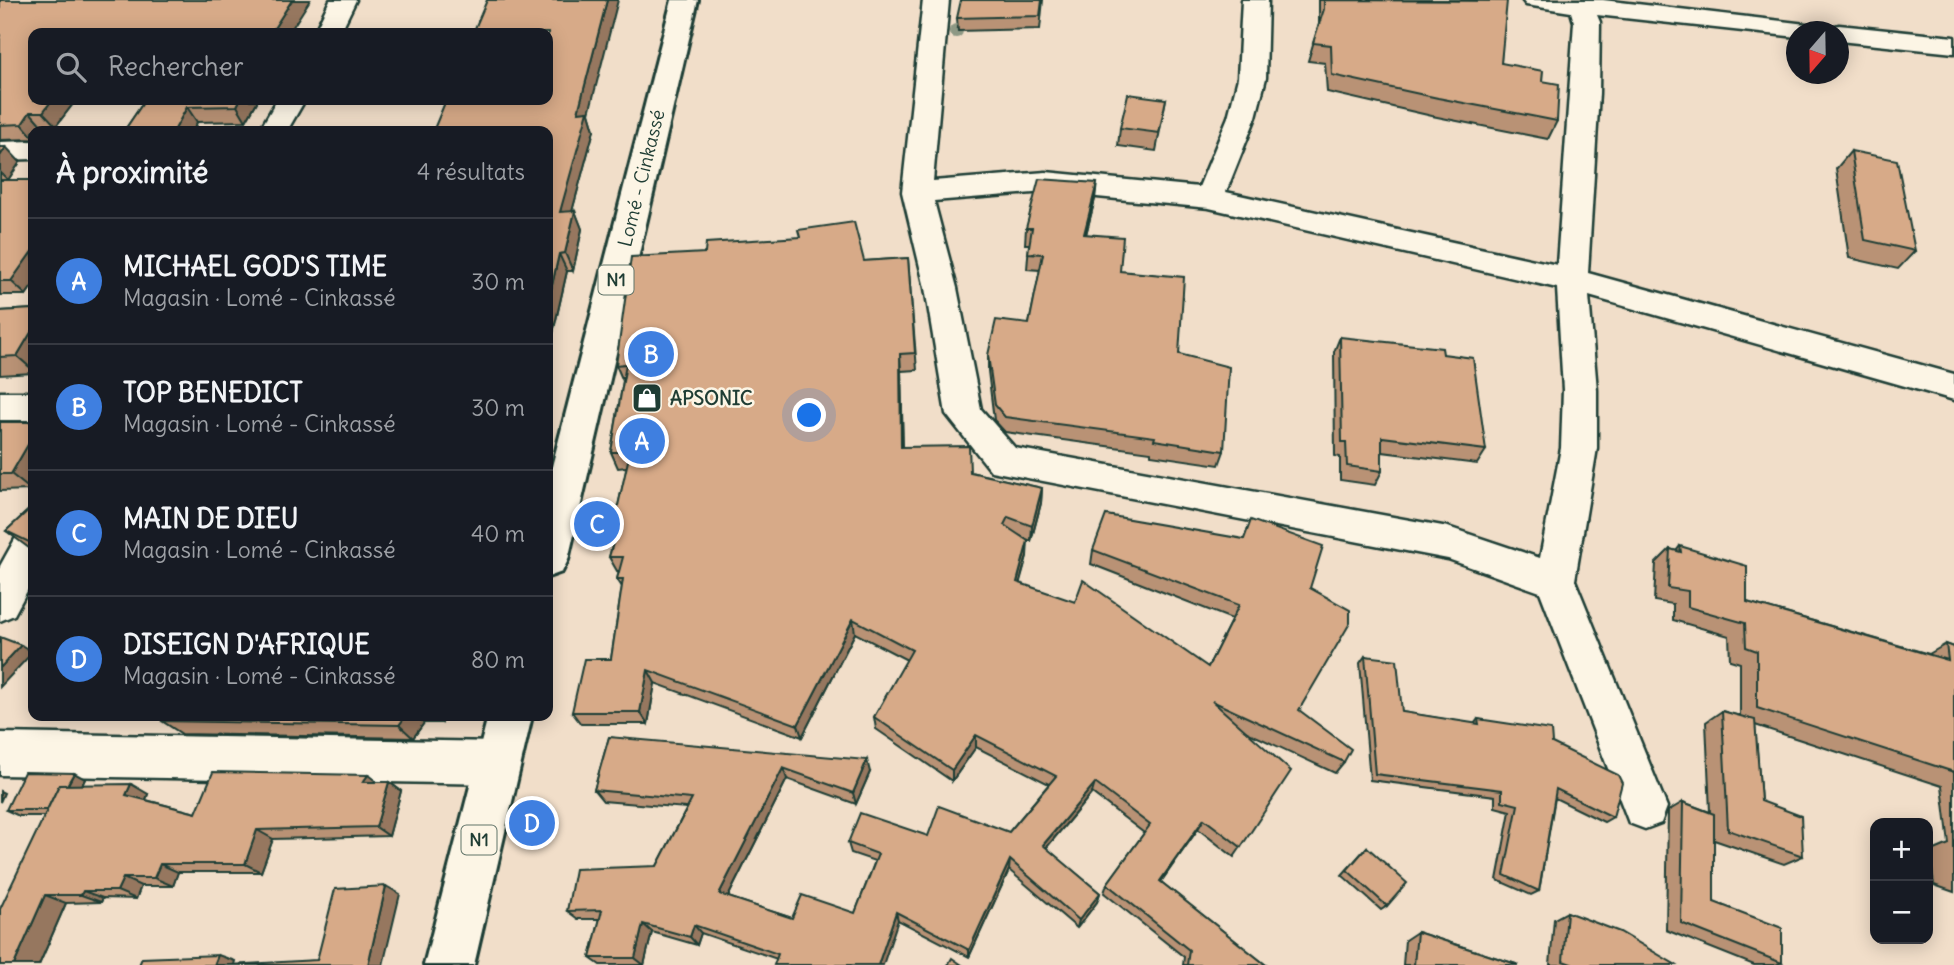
<!DOCTYPE html>
<html lang="fr">
<head>
<meta charset="utf-8">
<style>
	:root { --surface:#171b24; --page:#242831; --text:#f1f3f6; --muted:#9ea1a6; --line:#363941; --accent:#92a19f }
	body { margin:0; font-family:Delius,sans-serif; background:var(--page); color:var(--text) }
	.controls { position:absolute; right:21px; bottom:21px; display:grid; overflow:hidden; border-radius:14px; box-shadow:0 4px 18px #0003 }
	.controls button { width:63px; height:63px; display:grid; place-items:center; padding:0; border:0; border-bottom:2px solid var(--line); background:var(--surface); color:var(--text); font:35px sans-serif }
	.compass { position:absolute; left:1786px; top:21px; width:63px; height:63px; border-radius:50%; background:var(--surface); box-shadow:0 4px 18px #0003; rotate:200deg }
	.you { position:absolute; left:810px; top:416px; width:24px; height:24px; margin:-18px; border:5px solid #fff; border-radius:50%; background:#1a73e8; box-shadow:0 0 0 10px #1a73e833 }
	.badge { display:grid; place-items:center; width:46px; height:46px; border-radius:50%; background:var(--accent); color:#fff; font-size:23px; font-weight:700 }
	.pin { position:absolute; translate:-50% -50%; border:4px solid #fff; box-shadow:0 2px 7px #0006 }
	.list { margin:0; padding:0; list-style:none }
	h2 { display:flex; justify-content:space-between; align-items:center; height:91px; margin:0; padding:0 28px; font-size:30px }
	h2 small { font-size:23px; font-weight:400; color:var(--muted) }
	.list li { display:grid; grid-template-columns:46px 1fr auto; gap:21px; align-items:center; box-sizing:border-box; height:126px; padding:0 28px; border-top:2px solid var(--line) }
	.list b { display:block; font-size:26px; white-space:nowrap }
	.list p { margin:0; font-size:23px; white-space:nowrap; color:var(--muted) }
	.list em { font-size:23px; font-style:normal; color:var(--muted) }
	.icon { flex:none; width:38px; height:38px; fill:none; stroke:currentColor; stroke-width:2; stroke-linecap:round; stroke-linejoin:round }
	.map { position:relative; flex:none; width:1954px; height:965px; overflow:hidden }
	.search { position:absolute; background:var(--surface); box-shadow:0 4px 18px #0003; left:28px; top:28px; width:525px; height:77px; display:flex; align-items:center; gap:18px; box-sizing:border-box; padding:0 24px; border-radius:14px; color:var(--muted); font-size:26px }
	.panel { position:absolute; background:var(--surface); box-shadow:0 4px 18px #0003; left:28px; top:126px; width:525px; height:595px; border-radius:14px }
	.map>svg:first-child { display:block }
	.lines { fill:none; stroke-linecap:round; stroke-linejoin:round }
	.minor-casing { stroke:#1f3d34; stroke-width:5 }
	.trunk-casing { stroke:#1f3d34; stroke-width:6 }
	.minor { fill:#fcf5e5; fill-rule:evenodd }
	.trunk { fill:#fcf5e5; fill-rule:evenodd }
	.tree { fill:#8d9884 }
	.wall { fill:#b99275; stroke:#1f3d34; stroke-width:2 }
	.shaded-wall { fill:#96775f; stroke:#1f3d34; stroke-width:2 }
	.building { fill:#d7aa88; stroke:#1f3d34; stroke-width:2 }
	.labels { text-anchor:middle; stroke-width:5; stroke-linejoin:round; paint-order:stroke }
	.shield { fill:#fcf5e5; stroke:#617469; stroke-width:2 }
	.shield-label { font-size:18px; font-weight:bold; fill:#1f3d34 }
	.street-label { font-size:19px; fill:#1f3d34; stroke:#fcf5e5 }
	.poi-label { font-size:19px; font-weight:bold; fill:#1f3d34; stroke:#fcf5e5; text-anchor:start }
</style>
</head>
<body>
<div class="map">
<svg width="1954" height="965" viewBox="0 0 1954 965">
	<rect width="100%" height="100%" fill="#f1dec9"/>
	<filter id="ink" filterUnits="userSpaceOnUse"><feTurbulence type="fractalNoise" baseFrequency=".0143" numOctaves="2"/><feDisplacementMap in="SourceGraphic" scale="14" xChannelSelector="R" yChannelSelector="G"/><feConvolveMatrix kernelMatrix="1 2 1 2 8 2 1 2 1" color-interpolation-filters="sRGB"/></filter>
	<g filter="url(#ink)">
		<g class="lines">
			<!-- minor casing -->
			<g class="minor-casing">
				<g id="minor">
					<path d="M330,0H356L340,33H314Z"/>
					<path d="M923,0H949L933,181L1046,172L1199,187L1228,117L1238,78L1242,0H1268L1266,78L1256,117L1226,192L1557,265L1574,22L1571,12L1526,5L1522,0H1603L1832,27L1839,25L1954,37V53L1839,41V32H1797V37L1597,15L1600,22L1599,93L1588,273L1954,374V400L1589,296L1597,390V448L1575,580L1667,807L1661,823L1645,829L1629,823L1540,592L1448,559L991,471L946,414L925,288L902,192ZM1046,192L1209,208L1557,288L1563,390L1561,448L1540,558L1448,527L1015,448L981,409L957,288L934,201Z"/>
					<path d="M277,100H305L287,131H259Z"/>
					<path d="M33,141V159L0,160V142Z"/>
					<rect x="0" y="392" width="33" height="28"/>
					<path d="M33,528V580L14,615L0,621V566L19,532Z"/>
					<path d="M0,733L498,742L513,748L520,763L513,778L498,784L0,775Z"/>
				</g>
			</g>
			<!-- trunk casing -->
			<g class="trunk-casing">
				<g id="trunk">
					<path d="M672,0H698L568,560L562,572L548,577V482Z"/>
					<path d="M488,716H532L474,965H424Z"/>
				</g>
			</g>
			<!-- minor -->
			<use href="#minor" class="minor"/>
			<!-- trunk -->
			<use href="#trunk" class="trunk"/>
		</g>
		<!-- trees -->
		<circle class="tree" cx="956" cy="31" r="7"/>
		<!-- wall -->
		<g class="wall">
			<path d="M0,0L33,33L76,100L56,126L43,127L33,131V139L0,140Z"/>
			<path d="M1043,0L1040,29L958,31L957,18Z"/>
			<path d="M1319,0H1504L1501,63L1542,81L1557,121L1548,139L1432,116L1327,92L1325,63L1308,61L1319,24Z"/>
			<path d="M1166,99L1156,151L1118,146L1120,128Z"/>
			<path d="M145,100H258L246,121L197,122L193,131H124Z"/>
			<path d="M589,113L594,130L572,211H575L582,229L573,271H567L551,342H548V131L434,129Z"/>
			<path d="M0,147L20,162L8,180H33V285L26,295H0Z"/>
			<path d="M1851,151L1915,251L1898,269L1849,258L1836,169Z"/>
			<path d="M1095,199L1086,234L1120,271L1179,354L1224,451L1219,465L1151,455V452L1005,432L994,420L988,371V355L1029,324L1040,270L1027,269L1029,244H1025L1026,228Z"/>
			<path d="M705,253L864,261L908,258L917,370L901,371L903,447L970,472L1042,488L1041,503L1031,541L1022,537L1027,556L1019,583L1208,667L1232,619L1091,564L1093,550L1310,588L1299,710L1344,762L1335,773L1247,732L1241,847L1234,857L1198,829L1161,882L1266,965H1183L1184,957L1104,893L1107,884L1144,833L1092,793L1046,848L1100,893L1097,902L1077,928L1009,870L969,957L898,920L777,959L701,933L697,945L652,932L644,965H600L590,958L600,919H578L567,911L657,866L687,808L603,801L594,790L609,737L870,772L856,804L787,779L728,897L792,918L855,913L875,861L851,853L848,843L928,836L1009,832L1049,784L976,747L952,781L876,729L874,717L907,660L855,633L802,737L655,683L648,724H581L572,712L611,659L622,587L617,579L619,571H617L609,557L618,525L615,519L627,467L618,468L611,452L623,381L616,365Z"/>
			<path d="M33,309V373L0,375V311Z"/>
			<path d="M1340,337L1486,450L1477,464L1382,452V471L1375,485L1340,480V457L1335,456L1334,352Z"/>
			<path d="M0,422H33V486L31,490L0,491Z"/>
			<path d="M33,506V551L6,531Z"/>
			<path d="M1680,546L1747,602L1929,654L1946,644L1954,647V892L1934,885L1930,852L1949,844L1942,786L1755,725L1761,801L1803,856L1784,864L1714,840V902L1782,963L1775,965H1754L1666,930L1668,811L1683,802L1710,812L1706,722L1722,711L1740,716V663L1730,660L1729,636L1673,620V604L1654,601L1656,563L1670,549L1676,551Z"/>
			<path d="M1365,656L1402,712L1474,724L1478,719L1552,743L1613,817L1604,822L1555,798L1539,891L1531,895L1497,880L1510,811L1495,807V796L1370,780L1360,663Z"/>
			<path d="M164,716H444L442,723H424L413,738L182,734L162,721Z"/>
			<path d="M85,779L82,785L148,794L146,800L196,813L377,782H389L401,791L389,836L273,839L261,872H178L173,886H141L136,899L103,898L101,902L66,903L39,965H0L44,816H19L6,810Z"/>
			<path d="M1367,847L1387,906L1381,910L1342,875Z"/>
			<path d="M1567,912L1676,965H1550L1554,919Z"/>
			<path d="M1417,932L1519,965H1403L1405,940Z"/>
		</g>
		<!-- shaded-wall -->
		<g class="shaded-wall">
			<path d="M292,0H310L289,33H271Z"/>
			<path d="M607,0H618L589,113L594,130L567,230L560,212L578,112Z"/>
			<path d="M52,100H76L56,126L43,112Z"/>
			<path d="M240,100H258L246,121L237,106Z"/>
			<path d="M187,107L197,122L193,131H174Z"/>
			<path d="M30,112L43,127L40,131H33V137L22,124Z"/>
			<path d="M6,147L20,162L8,180L0,172V156Z"/>
			<path d="M1097,183L1095,199L1082,250L1084,234Z"/>
			<path d="M575,211L582,229L573,271L565,253Z"/>
			<path d="M33,250V285L26,295L11,281Z"/>
			<path d="M559,254L567,271L551,342L548,336V303Z"/>
			<path d="M33,329V370L17,356Z"/>
			<path d="M900,354L901,371L903,463L901,447Z"/>
			<path d="M33,436V486L31,490L11,474Z"/>
			<path d="M1042,488L1041,503L1031,541L1032,526Z"/>
			<path d="M1028,541L1027,556L1016,596L1017,582Z"/>
			<path d="M853,619L855,633L802,737L798,725Z"/>
			<path d="M21,645L33,652L0,687V668Z"/>
			<path d="M648,670L655,683L648,724L640,712Z"/>
			<path d="M406,716H416L424,723L413,738L399,725Z"/>
			<path d="M435,716H444L442,723Z"/>
			<path d="M976,735V747L952,781V770Z"/>
			<path d="M867,760L870,772L856,804L853,793Z"/>
			<path d="M783,768L787,779L725,903L719,894Z"/>
			<path d="M74,773L85,779L67,815L55,810Z"/>
			<path d="M368,775L381,785L363,782Z"/>
			<path d="M389,782L401,791L389,836L376,827Z"/>
			<path d="M1095,783L1092,793L1041,854L1043,845Z"/>
			<path d="M131,784L148,794L144,804L126,795Z"/>
			<path d="M0,791L4,793L0,802Z"/>
			<path d="M1204,819L1198,829L1155,890L1160,881Z"/>
			<path d="M257,830L273,839L261,872L245,864Z"/>
			<path d="M1010,860L1009,870L969,957V950Z"/>
			<path d="M160,864L178,872L173,886L154,878Z"/>
			<path d="M123,878L141,886L136,899L117,891Z"/>
			<path d="M386,886L400,894L383,965H368Z"/>
			<path d="M83,891L103,898L101,902L81,895Z"/>
			<path d="M1100,893L1097,902L1077,928L1079,920Z"/>
			<path d="M45,895L66,903L39,965H14Z"/>
			<path d="M896,912L898,920L883,965H878Z"/>
			<path d="M643,924L652,932L644,965L635,958Z"/>
			<path d="M694,925L701,933L697,945L690,937Z"/>
			<path d="M218,955L235,961L234,965H214Z"/>
		</g>
		<!-- building -->
		<g class="building">
			<path d="M0,0H292L271,33H33V100H52L43,112H30L22,124L0,125Z"/>
			<path d="M487,0H607L578,112L588,111L560,212L575,211L565,253L559,254L548,303V131H407L408,130L434,129L446,100H548V33H473Z"/>
			<path d="M961,0H1042L1040,16L957,18Z"/>
			<path d="M1324,0L1507,1L1501,63L1543,71L1542,81L1559,84L1557,121L1438,98L1332,75L1331,45L1313,43L1324,9Z"/>
			<path d="M1128,94L1166,99L1159,133L1120,128Z"/>
			<path d="M145,100H240L237,106L187,107L174,131H124Z"/>
			<path d="M0,147H6L0,156Z"/>
			<path d="M1851,151L1897,160L1915,251L1865,240Z"/>
			<path d="M1039,179L1097,183L1084,234L1123,237L1120,271L1184,277L1179,354L1229,367L1224,451L1154,440L1155,437L1005,417L995,405L988,355L996,320L1029,324L1043,254L1028,253L1032,228H1026Z"/>
			<path d="M0,180H33V250L11,281H0Z"/>
			<path d="M854,222L864,261L908,258L915,353L900,354L901,447L969,446L970,472L1042,488L1032,526L1008,517L1004,525L1028,541L1017,582L1075,602L1083,580L1208,667L1239,605L1093,550L1106,515L1244,539L1251,520L1323,546L1310,588L1350,610V623L1299,710L1351,749L1344,762L1212,701L1291,771L1241,847L1204,819L1160,881L1266,965H1187L1189,950L1107,884L1150,825L1095,783L1043,845L1100,893L1079,920L1010,860L969,950L896,912L878,965H774L778,954L694,925L690,937L643,924L635,958H590L602,910L567,911L575,869L657,866L692,799L594,790L609,737L867,760L853,793L783,768L719,894L792,918L802,895L855,913L878,854L848,843L860,813L928,836L939,806L1009,832L1056,776L976,735L952,770L874,717L912,650L853,619L798,725L648,670L640,712H572L584,659H611L623,579H617L623,557H609L620,519H615L630,452H611L626,364L616,365L631,257L705,253L706,243L800,237L798,230Z"/>
			<path d="M33,309V329L17,356L0,357V311Z"/>
			<path d="M1340,337L1442,348L1443,354L1473,358L1486,450L1382,437V471L1347,466L1346,442H1342Z"/>
			<path d="M0,422H33V436L11,474H0Z"/>
			<path d="M33,506V544L6,531Z"/>
			<path d="M1680,546L1747,566V602L1948,660L1946,644L1954,647V772L1757,708V651L1746,647L1745,623L1688,607V591L1668,588L1670,549L1681,552Z"/>
			<path d="M0,637L21,645L0,668Z"/>
			<path d="M1365,656L1397,660L1402,712L1479,724L1478,719L1551,730L1552,743L1618,775L1622,783L1613,817L1556,789L1539,891L1504,875L1518,805L1502,801V790L1375,774Z"/>
			<path d="M1722,711L1755,720L1761,801L1801,816L1803,856L1728,830Z"/>
			<path d="M164,716H406L399,725L162,721Z"/>
			<path d="M24,772L74,773L67,785H59L47,810H6Z"/>
			<path d="M213,772L368,775L363,782H389L376,827L257,830L245,864H160L154,878H123L117,891H83L81,895H45L14,965H0V909L59,785L131,784L126,795L196,813Z"/>
			<path d="M1683,802L1714,814V902L1782,928V963L1681,923Z"/>
			<path d="M1367,847L1407,883L1387,906L1347,870Z"/>
			<path d="M386,886L368,965H229L317,960L335,889Z"/>
			<path d="M1567,912L1620,932L1676,965H1574L1563,961Z"/>
			<path d="M1417,932L1519,965H1414Z"/>
			<path d="M218,955L214,965H139L142,958Z"/>
			<path d="M952,958L962,965H948Z"/>
		</g>
	</g>
	<!-- icons -->
	<defs>
		<g id="shop-square" transform="scale(1.575)"><rect x="-9" y="-9" width="18" height="18" rx="4" fill="#1f3d34" stroke="#fcf5e5"/><path d="M-5-2.5h2.3a2.7 3.5 0 0 1 5.4 0H5L5.5 6h-11ZM-1.5-2.5h3a1.5 2.3 0 0 0-3 0Z" fill="#fff"/></g>
	</defs>
	<g fill-rule="evenodd">
		<use href="#shop-square" x="647" y="398"/>
	</g>
	<g class="labels">
		<!-- shield labels -->
		<g class="shield">
			<rect x="598.5" y="265.5" width="35" height="29" rx="5"/>
			<rect x="461.5" y="825.5" width="35" height="29" rx="5"/>
		</g>
		<g class="shield-label">
			<text x="616" y="286">N1</text>
			<text x="479" y="846">N1</text>
		</g>
		<!-- street labels -->
		<g class="street-label">
			<text transform="translate(641 178) rotate(-76)" y="7">Lomé - Cinkassé</text>
		</g>
		<!-- poi labels -->
		<g class="poi-label">
			<text x="670" y="405">APSONIC</text>
		</g>
	</g>
</svg>
<div class="controls">
<button>+</button>
<button>−</button>
</div>
<svg class="compass" viewBox="-18 -18 36 36"><path d="M0-13l5 13h-10z" fill="#e53935"/><path d="M0 13l5-13h-10z" fill="#9ea1a6"/></svg>
<div class="you"></div>
<div class="pin badge" style="left:642px;top:441px;background:#3f7fe0">A</div>
<div class="pin badge" style="left:651px;top:354px;background:#3f7fe0">B</div>
<div class="pin badge" style="left:597px;top:524px;background:#3f7fe0">C</div>
<div class="pin badge" style="left:532px;top:823px;background:#3f7fe0">D</div>
<div class="search"><svg class="icon" aria-label="search" viewBox="0 0 24 24"><circle cx="10" cy="10" r="6"/><path d="M15 15l6 6"/></svg>Rechercher</div>
<section class="panel">
<h2>À proximité<small>4 résultats</small></h2>
<ul class="list">
<li><span class="badge" style="background:#3f7fe0">A</span><div><b>MICHAEL GOD'S TIME</b><p>Magasin · Lomé - Cinkassé</p></div><em>30 m</em></li>
<li><span class="badge" style="background:#3f7fe0">B</span><div><b>TOP BENEDICT</b><p>Magasin · Lomé - Cinkassé</p></div><em>30 m</em></li>
<li><span class="badge" style="background:#3f7fe0">C</span><div><b>MAIN DE DIEU</b><p>Magasin · Lomé - Cinkassé</p></div><em>40 m</em></li>
<li><span class="badge" style="background:#3f7fe0">D</span><div><b>DISEIGN D'AFRIQUE</b><p>Magasin · Lomé - Cinkassé</p></div><em>80 m</em></li>
</ul>
</section>
</div>
</body>
</html>
